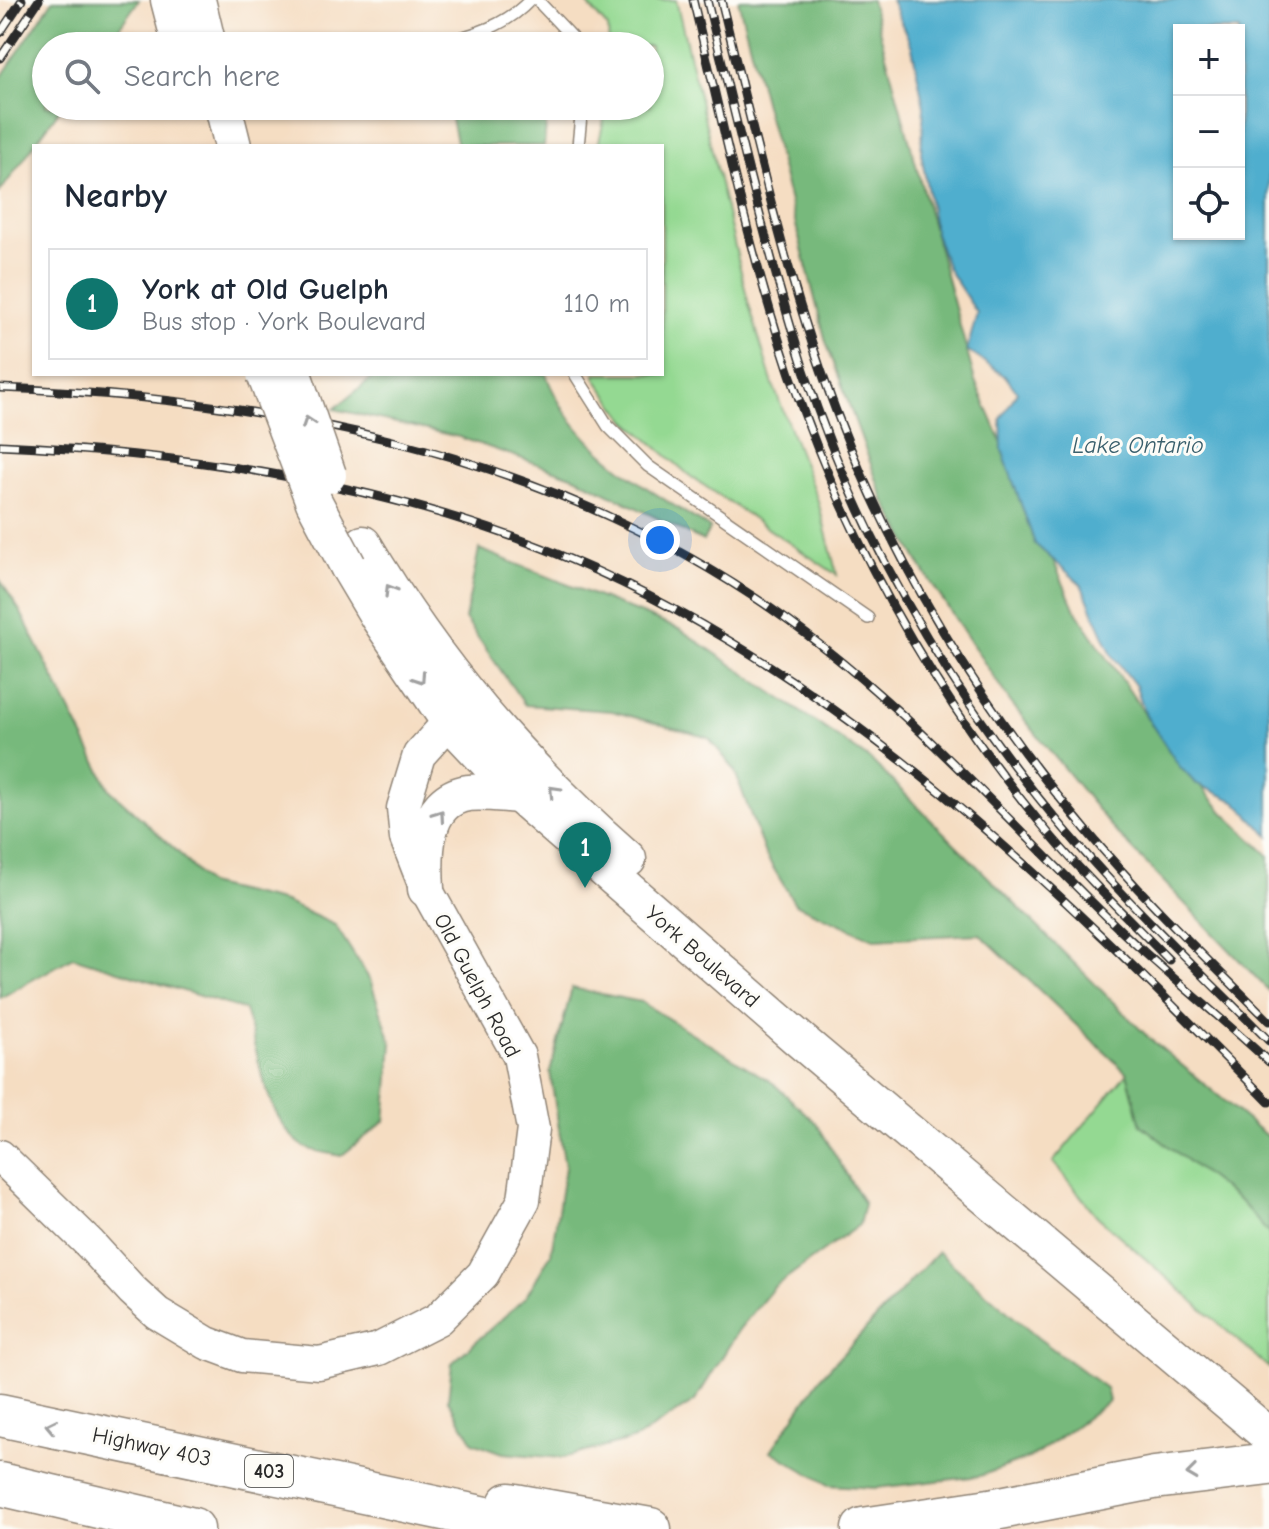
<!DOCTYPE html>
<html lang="en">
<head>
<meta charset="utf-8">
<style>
	:root { --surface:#fff; --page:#f6f6f7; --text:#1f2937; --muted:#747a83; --line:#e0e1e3; --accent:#0f766e }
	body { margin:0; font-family:"Comic Neue",sans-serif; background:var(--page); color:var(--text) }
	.controls { position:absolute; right:24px; top:24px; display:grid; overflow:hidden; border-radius:0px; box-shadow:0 2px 6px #0004 }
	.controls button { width:72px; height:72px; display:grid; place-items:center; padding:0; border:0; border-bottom:2px solid var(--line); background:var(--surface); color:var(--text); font:40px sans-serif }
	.you { position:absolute; left:660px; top:540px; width:28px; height:28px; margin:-20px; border:6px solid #fff; border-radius:50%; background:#1a73e8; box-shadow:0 0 0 12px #1a73e833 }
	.badge { display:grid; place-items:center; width:52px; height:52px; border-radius:50%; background:var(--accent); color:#fff; font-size:26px; font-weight:700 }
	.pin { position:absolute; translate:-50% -66px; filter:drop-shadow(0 2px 4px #0008) }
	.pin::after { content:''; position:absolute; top:42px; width:28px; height:24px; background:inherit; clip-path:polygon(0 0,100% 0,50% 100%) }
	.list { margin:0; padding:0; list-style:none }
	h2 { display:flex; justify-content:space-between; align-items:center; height:104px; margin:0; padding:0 32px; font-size:34px }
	h2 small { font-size:26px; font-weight:400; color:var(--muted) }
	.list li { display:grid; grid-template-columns:52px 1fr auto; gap:24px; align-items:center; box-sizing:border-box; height:112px; margin:0 16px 16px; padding:0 16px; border:2px solid var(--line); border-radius:0px }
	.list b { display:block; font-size:30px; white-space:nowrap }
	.list p { margin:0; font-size:26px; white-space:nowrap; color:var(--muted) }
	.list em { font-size:26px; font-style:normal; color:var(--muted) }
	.icon { flex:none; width:44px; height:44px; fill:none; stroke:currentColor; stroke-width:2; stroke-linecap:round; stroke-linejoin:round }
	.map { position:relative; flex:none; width:1269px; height:1529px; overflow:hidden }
	.search { position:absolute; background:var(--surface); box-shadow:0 2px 6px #0004; left:32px; top:32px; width:632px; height:88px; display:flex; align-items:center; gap:20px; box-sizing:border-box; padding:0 28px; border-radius:44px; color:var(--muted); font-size:30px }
	.panel { position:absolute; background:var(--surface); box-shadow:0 2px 6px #0004; left:32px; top:144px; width:632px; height:232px; border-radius:0px }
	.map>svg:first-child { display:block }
	.green { fill:#94d992; stroke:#60825e; stroke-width:2 }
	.forest { fill:#77b97c; stroke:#517254; stroke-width:2 }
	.water { fill:#4faece; stroke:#3d6c7c; stroke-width:2; fill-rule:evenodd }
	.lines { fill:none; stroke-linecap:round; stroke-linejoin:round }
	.lane-casing { stroke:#908476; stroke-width:14 }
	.secondary-casing { stroke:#908476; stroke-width:35 }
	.primary-casing { stroke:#908476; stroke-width:39 }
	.highway-casing { stroke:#908476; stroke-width:45 }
	.lane { stroke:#fff; stroke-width:11 }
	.secondary { stroke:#fff; stroke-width:32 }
	.primary { stroke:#fff; stroke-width:36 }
	.highway { stroke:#fff; stroke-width:42 }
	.rail-casing { stroke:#2b2b2b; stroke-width:9 }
	.rail { stroke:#fdfcf7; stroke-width:6; stroke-dasharray:18; stroke-linecap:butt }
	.primary-bridge-casing { stroke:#908476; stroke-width:39; stroke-linecap:butt }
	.primary-bridge { stroke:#fff; stroke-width:36 }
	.oneway { stroke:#a0a0a0 }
	.labels { text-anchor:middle; stroke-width:6; stroke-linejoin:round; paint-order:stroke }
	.shield { fill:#fdfcf7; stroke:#6a6a68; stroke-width:2 }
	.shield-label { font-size:20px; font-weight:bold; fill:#2b2b2b }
	.street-label { font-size:22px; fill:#2b2b2b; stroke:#fdfcf7 }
	.water-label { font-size:24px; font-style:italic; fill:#395f6c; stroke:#fdfcf7 }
</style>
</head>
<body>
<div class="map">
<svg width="1269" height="1529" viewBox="0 0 1269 1529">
	<rect width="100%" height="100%" fill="#fdfcf7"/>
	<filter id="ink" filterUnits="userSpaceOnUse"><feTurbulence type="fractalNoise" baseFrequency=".0125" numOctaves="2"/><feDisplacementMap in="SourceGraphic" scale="16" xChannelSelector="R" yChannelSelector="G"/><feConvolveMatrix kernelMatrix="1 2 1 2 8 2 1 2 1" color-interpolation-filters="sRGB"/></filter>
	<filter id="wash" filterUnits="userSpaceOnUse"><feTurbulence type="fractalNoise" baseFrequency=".006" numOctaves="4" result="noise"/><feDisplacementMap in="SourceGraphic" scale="32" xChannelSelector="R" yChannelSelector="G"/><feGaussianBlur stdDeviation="1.8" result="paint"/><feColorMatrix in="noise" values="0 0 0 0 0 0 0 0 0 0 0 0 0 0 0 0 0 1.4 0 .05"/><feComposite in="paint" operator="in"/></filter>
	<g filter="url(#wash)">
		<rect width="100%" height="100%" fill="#f5ddc2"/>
		<!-- green -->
		<g class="green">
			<path d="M584,0H676L748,301L772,382L818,501L837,575L690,476L626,420L596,379L595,374H662V146H598L607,106H650V46H609L608,28Z"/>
			<path d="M1127,1073L1142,1125L1242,1203L1269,1233V1368L1097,1216L1053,1162Z"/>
		</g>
		<!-- forest -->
		<g class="forest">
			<path d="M53,0H139L106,46H46V106H62L0,192V79Z"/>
			<path d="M738,0H871L975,381L1074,608L1161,738L1223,812L1269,856V991L1114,830L1011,703L923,570L884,500L826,342Z"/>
			<path d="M448,106H548L544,146H457Z"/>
			<path d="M377,374H546C571,446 649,490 710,528L703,541L575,477L459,437L334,409Z"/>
			<path d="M479,549L681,630L871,760L1148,1037L1269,1138V1234L1242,1203L1141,1125L1127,1073L980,934L874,939L795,904L765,854L734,769L709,738L612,711L525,705L465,619Z"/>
			<path d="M0,580L20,611L110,790L178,852L207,884L285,902L335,925L370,980L392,1044L385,1121L341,1156C330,1153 313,1152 304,1147C265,1120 258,1052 245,1010L73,957L0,998Z"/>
			<path d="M572,988L641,1002L773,1083L817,1124L864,1204L859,1225L774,1287L740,1328L695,1401L635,1439L562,1458L503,1453L473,1442L448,1400L452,1363L525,1298L551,1254L565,1167L550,1072Z"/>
			<path d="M938,1252L1038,1338L1106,1388L1109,1401L1034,1456L980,1476L876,1488L829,1485L771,1451L822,1376Z"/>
		</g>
		<!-- water -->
		<path class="water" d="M891,0H1269V836L1235,801L1195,783L1179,766L1146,716L1136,686L1112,655L1081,584L1035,544L1002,450L1001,419L1017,392L1006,377L967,350L977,313L948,269L935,233L921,153L924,107L912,47ZM1179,30H1239V234H1179Z"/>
	</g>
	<g filter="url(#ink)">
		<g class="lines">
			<!-- lane casing -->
			<g class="lane-casing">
				<g id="lane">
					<path d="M537,0L572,37L574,46"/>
					<path d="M431,46C468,36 503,29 530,0"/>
					<path d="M578,146L582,106"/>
					<path d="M575,374L608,426L648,466L868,618"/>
				</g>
			</g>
			<!-- secondary casing -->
			<g class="secondary-casing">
				<path id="secondary" d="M0,1156L90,1244L132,1290L157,1313L207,1343L242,1356L319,1363L379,1349L438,1319L483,1274L524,1200L533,1129L519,1056L426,889L406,838L403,808L419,755L467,702"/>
			</g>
			<!-- primary casing -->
			<g class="primary-casing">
				<g id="primary">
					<path d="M169,0L181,46"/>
					<path d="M197,0L208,46"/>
					<path d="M223,106L233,146"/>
					<path d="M363,544C437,669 519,763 628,859"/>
					<path d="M348,566L379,618L448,720L519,795L800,1040L1269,1436"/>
					<path d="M426,889C424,856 422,800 468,793C483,791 503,794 519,795"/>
				</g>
			</g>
			<!-- highway casing -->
			<g class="highway-casing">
				<g id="highway">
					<path d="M0,1415L538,1529"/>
					<path d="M0,1484L193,1529"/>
					<path d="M509,1504L650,1529"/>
					<path d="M863,1529L990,1510L1154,1478L1269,1464"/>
				</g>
			</g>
			<!-- lane -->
			<use href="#lane" class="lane"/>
			<!-- secondary -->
			<use href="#secondary" class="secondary"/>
			<!-- primary -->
			<use href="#primary" class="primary"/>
			<!-- highway -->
			<use href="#highway" class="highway"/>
			<!-- rail casing -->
			<g class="rail-casing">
				<g id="rail">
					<path d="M693,0C723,124 749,252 790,374C846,539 930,689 1041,824C1080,872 1126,916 1169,960"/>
					<path d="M707,0C737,124 766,249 804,370C851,514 926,650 1017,770C1091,869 1182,954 1269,1041"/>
					<path d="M721,0C757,144 788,291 843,429C900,575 985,710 1086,830C1142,897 1207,959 1269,1021"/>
					<path d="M0,33L22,0"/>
					<path d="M0,58L39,0"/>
					<path d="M0,388C263,398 531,449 754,597C890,687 997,810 1113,923C1163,972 1218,1014 1269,1062"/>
					<path d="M0,445C176,453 350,478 516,538C816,647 1049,879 1269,1102"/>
				</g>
			</g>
			<!-- rail -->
			<use href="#rail" class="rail"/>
			<!-- primary-bridge casing -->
			<g class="primary-bridge-casing">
				<g id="primary-bridge">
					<path d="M265,374L314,502L348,566"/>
					<path d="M293,374L328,475"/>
				</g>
			</g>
			<!-- primary-bridge -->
			<use href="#primary-bridge" class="primary-bridge"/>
		</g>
		<!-- one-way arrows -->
		<defs><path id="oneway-chevron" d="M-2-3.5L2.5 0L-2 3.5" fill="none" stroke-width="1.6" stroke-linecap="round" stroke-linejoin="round" transform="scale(2)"/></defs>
		<g class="oneway">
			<use href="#oneway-chevron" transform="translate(308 422) rotate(-109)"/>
			<use href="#oneway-chevron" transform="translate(390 590) rotate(-121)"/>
			<use href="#oneway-chevron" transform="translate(420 678) rotate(56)"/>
			<use href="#oneway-chevron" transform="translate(554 791) rotate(-134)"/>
			<use href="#oneway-chevron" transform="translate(439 815) rotate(-55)"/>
			<use href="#oneway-chevron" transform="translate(51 1426) rotate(-168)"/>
			<use href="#oneway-chevron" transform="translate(1192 1473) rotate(173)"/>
		</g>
	</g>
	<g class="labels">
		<!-- shield labels -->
		<rect class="shield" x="245" y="1455" width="48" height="32" rx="6"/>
		<g class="shield-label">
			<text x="269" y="1478">403</text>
		</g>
		<!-- street labels -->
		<g class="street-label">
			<text transform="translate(703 956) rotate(41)" y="8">York Boulevard</text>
			<text transform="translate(478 985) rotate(62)" y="8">Old Guelph Road</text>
			<text transform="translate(152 1446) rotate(12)" y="8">Highway 403</text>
		</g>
		<!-- water labels -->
		<g class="water-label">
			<text x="1138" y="453">Lake Ontario</text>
		</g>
	</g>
</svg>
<div class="controls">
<button>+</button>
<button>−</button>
<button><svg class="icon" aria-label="locate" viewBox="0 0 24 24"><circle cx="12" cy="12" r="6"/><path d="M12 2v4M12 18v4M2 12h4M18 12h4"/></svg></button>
</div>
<div class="you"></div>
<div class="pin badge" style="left:585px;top:888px">1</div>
<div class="search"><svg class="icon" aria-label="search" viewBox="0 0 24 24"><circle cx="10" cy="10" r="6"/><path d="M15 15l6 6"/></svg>Search here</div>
<section class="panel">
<h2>Nearby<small></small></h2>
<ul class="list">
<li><span class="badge">1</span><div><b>York at Old Guelph</b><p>Bus stop · York Boulevard</p></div><em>110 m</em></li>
</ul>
</section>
</div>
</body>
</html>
